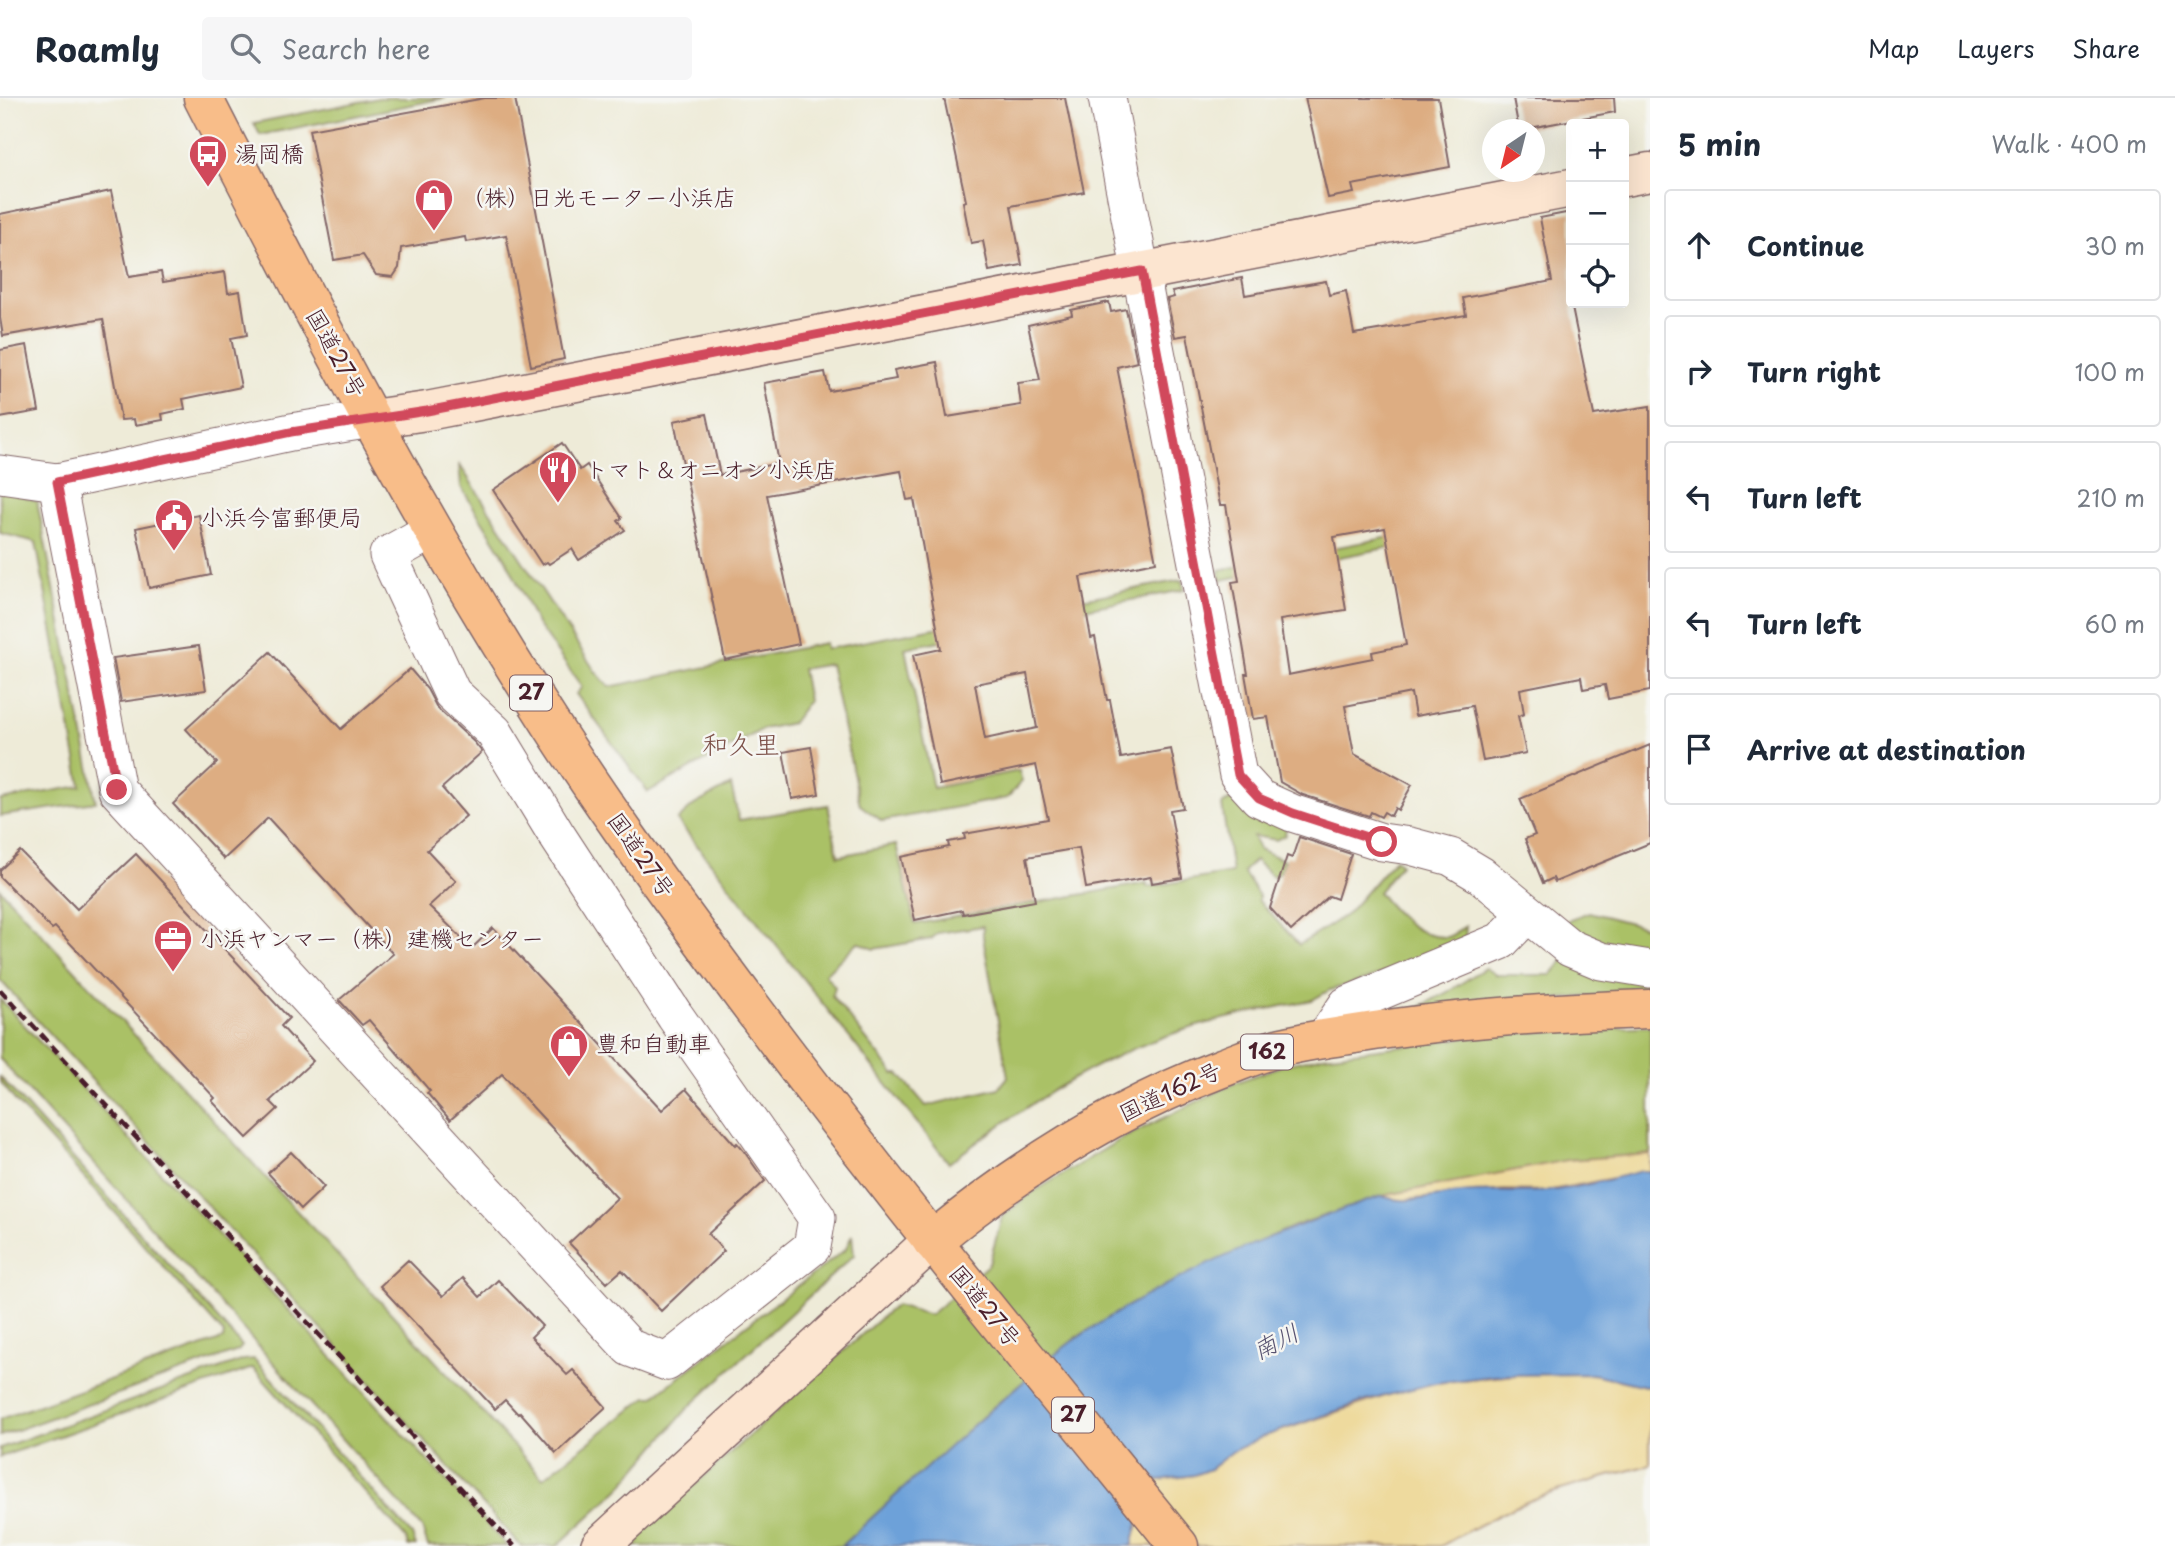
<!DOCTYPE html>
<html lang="en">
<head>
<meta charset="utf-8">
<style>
	:root { --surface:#fff; --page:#f6f6f7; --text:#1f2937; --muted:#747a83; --line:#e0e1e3 }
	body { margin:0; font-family:"Playpen Sans","Klee One",sans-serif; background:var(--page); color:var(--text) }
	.controls { position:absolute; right:21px; top:21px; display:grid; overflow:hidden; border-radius:7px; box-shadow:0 7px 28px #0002 }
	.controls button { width:63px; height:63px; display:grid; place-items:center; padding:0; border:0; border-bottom:2px solid var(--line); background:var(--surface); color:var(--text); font:35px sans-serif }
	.compass { position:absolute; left:1482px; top:21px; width:63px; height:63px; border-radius:50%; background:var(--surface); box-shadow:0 7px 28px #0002; rotate:215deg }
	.stop { position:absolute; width:21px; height:21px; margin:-16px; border:5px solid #d1495b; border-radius:50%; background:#fff }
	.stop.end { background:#d1495b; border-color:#fff; box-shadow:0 2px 7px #0008 }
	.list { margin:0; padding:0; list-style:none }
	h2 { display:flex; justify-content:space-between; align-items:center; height:91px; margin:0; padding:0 28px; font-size:30px }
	h2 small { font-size:23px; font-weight:400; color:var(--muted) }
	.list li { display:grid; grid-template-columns:46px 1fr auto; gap:21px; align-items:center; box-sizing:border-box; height:112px; margin:0 14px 14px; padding:0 14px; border:2px solid var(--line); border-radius:7px }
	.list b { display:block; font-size:26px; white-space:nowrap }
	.list em { font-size:23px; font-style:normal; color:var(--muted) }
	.icon { flex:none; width:38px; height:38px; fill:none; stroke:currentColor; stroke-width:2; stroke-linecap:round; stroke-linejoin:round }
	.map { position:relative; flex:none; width:1650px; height:1448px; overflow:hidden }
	header { display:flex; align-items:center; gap:42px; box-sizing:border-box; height:98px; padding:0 35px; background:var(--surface); border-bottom:2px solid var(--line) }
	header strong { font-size:33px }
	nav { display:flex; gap:38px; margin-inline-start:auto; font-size:24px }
	.search { width:490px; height:63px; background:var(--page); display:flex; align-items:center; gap:18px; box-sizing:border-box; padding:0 24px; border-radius:7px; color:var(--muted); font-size:26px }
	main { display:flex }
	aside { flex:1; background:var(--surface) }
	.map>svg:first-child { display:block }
	.green { fill:#aac166; stroke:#7a7048; stroke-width:2; fill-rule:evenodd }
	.sand { fill:#eeda9e; stroke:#9c7c64; stroke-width:2 }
	.water { fill:#6da1d9; stroke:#5c6082; stroke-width:2 }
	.building { fill:#ddad82; fill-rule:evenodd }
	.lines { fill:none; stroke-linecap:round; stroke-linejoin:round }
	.street-casing { stroke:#836668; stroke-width:39 }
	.secondary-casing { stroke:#836668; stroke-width:41 }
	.highway-casing { stroke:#836668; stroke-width:41 }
	.street { stroke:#fff; stroke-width:37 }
	.secondary { stroke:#fce5d0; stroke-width:38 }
	.highway { stroke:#f8bd89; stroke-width:38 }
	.rail { stroke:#4a1f2b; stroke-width:5; stroke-dasharray:10 5; stroke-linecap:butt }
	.route { stroke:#d1495b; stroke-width:9 }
	.labels { text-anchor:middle; stroke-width:5; stroke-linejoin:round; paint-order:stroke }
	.shield { fill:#f6f6f2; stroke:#7e6067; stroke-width:2 }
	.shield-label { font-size:21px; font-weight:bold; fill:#4a1f2b }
	.poi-label { font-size:23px; fill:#4a1f2b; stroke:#f6f6f2; text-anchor:start }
	.street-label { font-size:23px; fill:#4a1f2b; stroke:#f6f6f2 }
	.water-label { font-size:24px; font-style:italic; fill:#585371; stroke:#f6f6f2 }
	.quarter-label { font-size:26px; fill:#7d5149; stroke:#f6f6f2 }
</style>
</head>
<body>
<header>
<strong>Roamly</strong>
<div class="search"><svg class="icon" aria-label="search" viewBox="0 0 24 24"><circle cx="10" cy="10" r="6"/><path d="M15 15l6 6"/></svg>Search here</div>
<nav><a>Map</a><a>Layers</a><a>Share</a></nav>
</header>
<main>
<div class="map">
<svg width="1650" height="1448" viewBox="0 0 1650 1448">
	<rect width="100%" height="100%" fill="#f6f6f2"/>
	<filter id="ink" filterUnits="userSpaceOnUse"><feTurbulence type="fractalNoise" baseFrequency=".0143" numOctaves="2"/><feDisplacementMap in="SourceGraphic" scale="14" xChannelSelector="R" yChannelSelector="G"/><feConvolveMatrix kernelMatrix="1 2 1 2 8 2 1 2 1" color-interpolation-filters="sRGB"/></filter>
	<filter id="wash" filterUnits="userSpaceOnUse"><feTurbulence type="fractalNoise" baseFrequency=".00686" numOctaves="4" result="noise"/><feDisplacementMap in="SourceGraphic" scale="28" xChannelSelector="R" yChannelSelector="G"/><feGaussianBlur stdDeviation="1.57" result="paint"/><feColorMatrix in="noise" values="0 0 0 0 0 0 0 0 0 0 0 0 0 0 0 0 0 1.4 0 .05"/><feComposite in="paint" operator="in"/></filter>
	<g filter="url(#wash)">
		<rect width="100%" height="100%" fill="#eeebd8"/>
		<!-- green -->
		<g class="green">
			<path d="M379,0H445L260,37L254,25Z"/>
			<path d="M459,366L595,573L609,589L825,545L826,551L987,520L989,533L905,550L933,690L1019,673L1022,683L1007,700L882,723L860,707L830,566L802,571L808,603L792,625L763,631L648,694L576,596L582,589L537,526L506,461L461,389Z"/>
			<path d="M1650,389V399L1221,482L1219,472Z"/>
			<path d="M0,392L8,393L37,403L96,704L0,718V702L81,688L36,444L0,435Z"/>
			<path d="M1182,482L1184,492L1010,525L1008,515Z"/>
			<path d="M731,687L739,722L828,707L838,758L896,747L915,826L1147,785V789L1232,775L1222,707L1231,701L1246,709L1287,723L1285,737L1276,742L1253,738L1259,751L1284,762L1280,774L1273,779L1255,762L1243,774L1259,798L1258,802L1299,847L1347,816L1395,761L1401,766L1378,794C1395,815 1417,841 1447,839C1453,838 1460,831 1466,828L1465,845L1368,881L1330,892L1312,902C1268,911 1224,919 1181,933C1095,960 1020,1011 949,1065L677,722L694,707ZM983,828V839L1008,979L999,990L926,1008L899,976H894L832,898L835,889L825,876L858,844L874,851L931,841L938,835Z"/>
			<path d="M0,791L543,1380L647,1299H653L846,1151L852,1137L854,1157L688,1310L620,1390L557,1448H521L0,882Z"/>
			<path d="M1589,814L1650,830V862L1603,855L1563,828L1570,821Z"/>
			<path d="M1565,860L1650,878V894L1415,911L1446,895L1485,870L1496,877H1551Z"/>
			<path d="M0,901L507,1448H428L422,1430L0,961Z"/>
			<path d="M1650,928V1056L1568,1062L1382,1098L1297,1127L1207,1167L1156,1193L1077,1239L992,1310L841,1448H626L886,1215L896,1207L930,1217L989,1166L1002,1119L1030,1096L1123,1040L1237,984L1284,967L1323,958L1494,936Z"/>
			<path d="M0,979L242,1248L238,1253L0,1338V1321L223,1241L224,1236L17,1005L0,983Z"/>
			<path d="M254,1261L412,1437L416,1448H408L406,1440L253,1270L0,1359V1350L244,1262Z"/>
		</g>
		<!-- sand -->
		<g class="sand">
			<path d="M1650,1056V1073L1546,1093L1504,1092L1395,1103L1382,1098L1568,1062Z"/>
			<path d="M1537,1275L1593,1276L1650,1289V1367C1609,1378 1568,1388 1529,1403C1498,1416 1469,1432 1441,1448H1132L1147,1390L1153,1383L1194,1377L1210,1371L1233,1353L1262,1339L1407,1291L1435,1285Z"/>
		</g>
		<!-- water -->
		<path class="water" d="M1641,1073H1650V1289L1593,1276L1502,1277L1435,1285L1362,1304L1262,1339L1233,1353L1210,1371L1194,1377L1153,1383L1147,1390L1132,1448H841C901,1393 960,1337 1022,1285C1041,1269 1059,1251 1080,1238C1172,1176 1277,1133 1382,1098C1408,1108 1434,1097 1461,1095C1489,1092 1518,1095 1547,1093C1578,1090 1611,1081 1641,1073Z"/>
		<g id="blocks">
			<!-- building -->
			<g class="building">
				<path d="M485,0H515L564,261L531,268L506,137L466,144L465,139L401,150L399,170L393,179L376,177L363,157L334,162L309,32Z"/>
				<path d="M944,0H1065L1084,94L1011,108L1022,167L989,173L983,143L971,145L963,104L966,103Z"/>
				<path d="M1305,0H1438L1450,69L1352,87L1354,95L1328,100Z"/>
				<path d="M1513,0H1614L1615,14L1519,32Z"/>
				<path d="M111,93L129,179L161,174L163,184L225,174L228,195L240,193L247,237L231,240L241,289L183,301L185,311L162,316L163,322L135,327L134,321L121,322L103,221L3,238L0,220V116Z"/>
				<path d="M1571,114V205L1594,317L1650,308V593L1608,601L1605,587L1583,591L1581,579L1520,591L1524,616L1518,618L1526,655L1483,663L1472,608L1415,618L1411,595L1345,608L1354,656L1412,687L1398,712L1395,710L1391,718L1384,714L1381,719L1371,714L1369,718L1303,697L1280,684L1268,619L1253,621L1245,576H1248L1232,484L1239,483L1226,407H1220L1187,237L1175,239L1167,201L1174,199L1172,194L1242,180L1245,197L1326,183L1329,197L1346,193L1354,236L1466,217L1463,200L1552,183L1540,120ZM1385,430L1406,547L1372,554L1373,560L1288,577L1280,522L1346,512L1334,439Z"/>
				<path d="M1109,204L1111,214L1126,211L1137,264L1117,269L1156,464L1080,479L1091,540L1095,539L1107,602H1110L1121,660L1171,651L1183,710L1170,712L1182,780L1152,785L1151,779L1086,790L1079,750L1027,759L1035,803L963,816L962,812L915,822L901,759L949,749L948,744L965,741L964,736L1048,721L1036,667L940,687L913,557L941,551L914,401L907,402L901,373L767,397L799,546L725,562L674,323L707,316L720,377L779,365L764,285L825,274L829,293L896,281L894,272L937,264L947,319L1021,307L1018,285L1040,282L1028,227L1072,217L1071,212ZM1027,576L1037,630L985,641L975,586Z"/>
				<path d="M27,247L39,313L0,320V252Z"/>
				<path d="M562,345L580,372L587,367L622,420L618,423L625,432L579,462L572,451L549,466L547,464L542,467L493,392Z"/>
				<path d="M199,417L211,477L149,490L136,430Z"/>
				<path d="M199,548L206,592L121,604L113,560Z"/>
				<path d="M270,554L341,631L410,571L427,591L437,610L474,644L482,654L442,690L466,718L427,752L456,783L429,808L472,850L493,830L662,1012L686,991L735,1047L737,1045L743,1052L765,1083L708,1136L724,1153L661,1213L622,1172L607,1185L569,1145L617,1100L502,976L450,1022L427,995L430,993L369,922L362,927L339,902L393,856L268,720L224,761L173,706L217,665L186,631Z"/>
				<path d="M1650,647V745L1555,784L1553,780L1543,785L1525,741L1535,737L1520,701Z"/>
				<path d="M811,649L819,696L792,701L783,654Z"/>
				<path d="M1299,739L1351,756L1337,801L1329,798L1291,833L1270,810L1287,758L1292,760Z"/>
				<path d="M20,753L77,811L136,756L289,920L281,928L313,963L270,1003L278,1011L247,1040L212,1003L215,1000L55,829L52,831L0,779V772Z"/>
				<path d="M291,1054L324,1089L301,1111L268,1075Z"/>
				<path d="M408,1162L443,1198L463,1180L480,1199L498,1182L542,1228L531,1239L567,1277L573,1272L606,1309L556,1355L520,1314L518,1316L505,1302L495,1311L380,1188Z"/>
			</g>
		</g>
	</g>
	<g filter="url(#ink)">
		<use href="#blocks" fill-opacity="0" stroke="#836668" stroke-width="2"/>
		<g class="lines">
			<!-- street casing -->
			<g class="street-casing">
				<g id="street">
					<path d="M1107,0L1238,677L1259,700L1292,715L1382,744L1410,748L1451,759L1481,777L1570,850L1601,863L1650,871"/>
					<path d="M0,376L57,384L291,334L372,321"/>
					<path d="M57,384L117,692L630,1250L667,1264L812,1149L817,1120L675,918L556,736L494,634L452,595L388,457L433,432"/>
					<path d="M1324,941L1347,907L1501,843L1527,816"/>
				</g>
			</g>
			<!-- secondary casing -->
			<g class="secondary-casing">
				<g id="secondary">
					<path d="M1624,79L1650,74"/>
					<path d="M372,321L427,313L1571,90"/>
					<path d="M600,1448L932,1143"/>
				</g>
			</g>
			<!-- highway casing -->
			<g class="highway-casing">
				<g id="highway">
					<path d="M203,0C306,201 409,402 530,593C590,690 658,783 726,875C871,1071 1026,1259 1179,1448"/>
					<path d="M932,1143C1019,1072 1116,1010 1222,970C1241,963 1261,954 1282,949C1305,943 1330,940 1355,936C1453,920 1551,914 1650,911"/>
				</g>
			</g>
			<!-- street -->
			<use href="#street" class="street"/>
			<!-- secondary -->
			<use href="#secondary" class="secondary"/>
			<!-- highway -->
			<use href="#highway" class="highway"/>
			<!-- rail -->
			<path class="rail" d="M0,892L514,1448"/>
		</g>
	</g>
	<g class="lines" filter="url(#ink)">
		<!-- route -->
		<path class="route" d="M117,692L57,384L291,334L427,313L1142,173L1238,677L1259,700L1293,715L1382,744"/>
	</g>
	<!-- icons -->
	<defs>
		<g id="bus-pin" transform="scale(2.0125)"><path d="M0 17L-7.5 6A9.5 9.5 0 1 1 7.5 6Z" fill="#d1495b" stroke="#f6f6f2"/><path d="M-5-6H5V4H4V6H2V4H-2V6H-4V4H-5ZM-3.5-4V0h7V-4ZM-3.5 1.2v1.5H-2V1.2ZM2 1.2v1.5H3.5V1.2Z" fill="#fff"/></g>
		<g id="shop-pin" transform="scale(2.0125)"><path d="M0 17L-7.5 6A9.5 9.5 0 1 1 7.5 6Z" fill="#d1495b" stroke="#f6f6f2"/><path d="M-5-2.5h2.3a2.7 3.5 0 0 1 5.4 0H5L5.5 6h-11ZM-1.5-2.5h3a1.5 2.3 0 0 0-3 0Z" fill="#fff"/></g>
		<g id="restaurant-pin" transform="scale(2.0125)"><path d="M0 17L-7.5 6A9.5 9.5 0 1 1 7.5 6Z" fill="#d1495b" stroke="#f6f6f2"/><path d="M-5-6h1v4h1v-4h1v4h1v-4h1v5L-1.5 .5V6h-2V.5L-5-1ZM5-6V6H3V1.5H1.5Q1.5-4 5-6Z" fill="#fff"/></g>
		<g id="civic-pin" transform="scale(2.0125)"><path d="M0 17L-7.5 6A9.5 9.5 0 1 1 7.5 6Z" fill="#d1495b" stroke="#f6f6f2"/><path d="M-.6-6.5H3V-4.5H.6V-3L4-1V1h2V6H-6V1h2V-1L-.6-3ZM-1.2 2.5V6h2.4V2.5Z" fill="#fff"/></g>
		<g id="office-pin" transform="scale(2.0125)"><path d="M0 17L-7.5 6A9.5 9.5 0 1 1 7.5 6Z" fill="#d1495b" stroke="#f6f6f2"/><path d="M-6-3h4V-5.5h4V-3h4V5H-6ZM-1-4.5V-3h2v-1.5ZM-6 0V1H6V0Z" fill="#fff"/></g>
	</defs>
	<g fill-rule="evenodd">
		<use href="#bus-pin" x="208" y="56"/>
		<use href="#shop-pin" x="434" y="100"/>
		<use href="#restaurant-pin" x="558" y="372"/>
		<use href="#civic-pin" x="174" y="420"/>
		<use href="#office-pin" x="173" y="841"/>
		<use href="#shop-pin" x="569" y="946"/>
	</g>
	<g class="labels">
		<!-- shield labels -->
		<g class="shield">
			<rect x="510" y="577.5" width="42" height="35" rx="5"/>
			<rect x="1241" y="936.5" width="52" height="35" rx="5"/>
			<rect x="1052" y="1299.5" width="42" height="35" rx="5"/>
		</g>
		<g class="shield-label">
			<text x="531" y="602">27</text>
			<text x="1267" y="961">162</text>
			<text x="1073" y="1324">27</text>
		</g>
		<!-- poi labels -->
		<g class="poi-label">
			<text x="235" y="64">湯岡橋</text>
			<text x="461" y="108">（株）日光モーター小浜店</text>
			<text x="585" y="380">トマト＆オニオン小浜店</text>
			<text x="201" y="428">小浜今富郵便局</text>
			<text x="200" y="849">小浜ヤンマー（株）建機センター</text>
			<text x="596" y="954">豊和自動車</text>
		</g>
		<!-- street labels -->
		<g class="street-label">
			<text transform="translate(336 255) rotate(61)" y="8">国道27号</text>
			<text transform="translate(641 757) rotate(55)" y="8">国道27号</text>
			<text transform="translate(1170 994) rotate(-25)" y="8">国道162号</text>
			<text transform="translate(985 1208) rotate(51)" y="8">国道27号</text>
		</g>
		<!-- water labels -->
		<g class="water-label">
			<text transform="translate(1276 1244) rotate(-27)" y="8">南川</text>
		</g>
		<!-- quarter labels -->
		<g class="quarter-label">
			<text x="741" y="656">和久里</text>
		</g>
	</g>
</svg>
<div class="controls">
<button>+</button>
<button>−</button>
<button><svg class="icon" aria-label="locate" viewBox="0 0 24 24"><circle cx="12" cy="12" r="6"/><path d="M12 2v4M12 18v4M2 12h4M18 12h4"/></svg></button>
</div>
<svg class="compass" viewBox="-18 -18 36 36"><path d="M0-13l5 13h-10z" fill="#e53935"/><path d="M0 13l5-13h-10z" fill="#747a83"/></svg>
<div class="stop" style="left:1382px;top:744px"></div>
<div class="stop end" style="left:117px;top:692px"></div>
</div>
<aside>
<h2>5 min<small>Walk · 400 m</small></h2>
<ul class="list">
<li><svg class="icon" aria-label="ahead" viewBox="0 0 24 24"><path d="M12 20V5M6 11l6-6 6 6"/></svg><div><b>Continue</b></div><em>30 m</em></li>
<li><svg class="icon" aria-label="right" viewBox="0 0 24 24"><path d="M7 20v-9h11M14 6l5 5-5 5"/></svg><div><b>Turn right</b></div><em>100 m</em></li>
<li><svg class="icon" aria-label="left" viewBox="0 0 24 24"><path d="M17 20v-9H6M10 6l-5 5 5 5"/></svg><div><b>Turn left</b></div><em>210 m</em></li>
<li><svg class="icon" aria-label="left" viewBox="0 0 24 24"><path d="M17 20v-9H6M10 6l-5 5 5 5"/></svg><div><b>Turn left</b></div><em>60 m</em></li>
<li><svg class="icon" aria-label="arrive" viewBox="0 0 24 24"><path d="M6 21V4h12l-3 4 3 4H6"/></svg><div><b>Arrive at destination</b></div></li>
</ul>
</aside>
</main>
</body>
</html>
